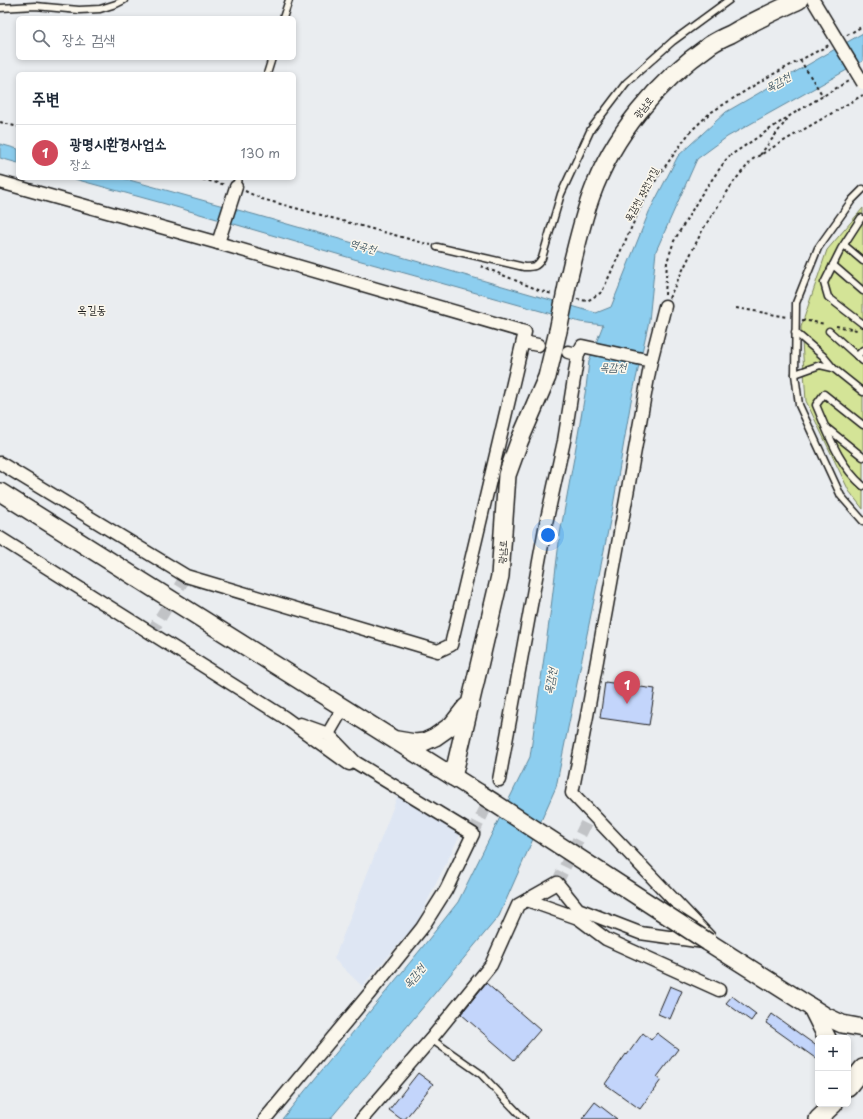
<!DOCTYPE html>
<html lang="ko">
<head>
<meta charset="utf-8">
<style>
	:root { --surface:#fff; --page:#f6f6f7; --text:#1f2937; --muted:#747a83; --line:#e0e1e3; --accent:#d1495b }
	body { margin:0; font-family:"Playpen Sans","Poor Story",sans-serif; background:var(--page); color:var(--text) }
	.controls { position:absolute; right:12px; bottom:12px; display:grid; overflow:hidden; border-radius:6px; box-shadow:0 2px 6px #0003 }
	.controls button { width:36px; height:36px; display:grid; place-items:center; padding:0; border:0; border-bottom:1px solid var(--line); background:var(--surface); color:var(--text); font:20px sans-serif }
	.you { position:absolute; left:548px; top:535px; width:14px; height:14px; margin:-10px; border:3px solid #fff; border-radius:50%; background:#1a73e8; box-shadow:0 0 0 6px #1a73e833 }
	.badge { display:grid; place-items:center; width:26px; height:26px; border-radius:50%; background:var(--accent); color:#fff; font-size:13px; font-weight:700 }
	.pin { position:absolute; translate:-50% -33px; filter:drop-shadow(0 1px 2px #0008) }
	.pin::after { content:''; position:absolute; top:21px; width:14px; height:12px; background:inherit; clip-path:polygon(0 0,100% 0,50% 100%) }
	.list { margin:0; padding:0; list-style:none }
	h2 { display:flex; justify-content:space-between; align-items:center; height:52px; margin:0; padding:0 16px; font-size:17px }
	h2 small { font-size:13px; font-weight:400; color:var(--muted) }
	.list li { display:grid; grid-template-columns:26px 1fr auto; gap:12px; align-items:center; box-sizing:border-box; height:56px; padding:0 16px; border-top:1px solid var(--line) }
	.list b { display:block; font-size:15px; white-space:nowrap }
	.list p { margin:0; font-size:13px; white-space:nowrap; color:var(--muted) }
	.list em { font-size:13px; font-style:normal; color:var(--muted) }
	.icon { flex:none; width:22px; height:22px; fill:none; stroke:currentColor; stroke-width:2; stroke-linecap:round; stroke-linejoin:round }
	.map { position:relative; flex:none; width:863px; height:1119px; overflow:hidden }
	.search { position:absolute; background:var(--surface); box-shadow:0 2px 6px #0003; left:16px; top:16px; width:280px; height:44px; display:flex; align-items:center; gap:10px; box-sizing:border-box; padding:0 14px; border-radius:6px; color:var(--muted); font-size:15px }
	.panel { position:absolute; background:var(--surface); box-shadow:0 2px 6px #0003; left:16px; top:72px; width:280px; height:108px; border-radius:6px }
	.map>svg:first-child { display:block }
	.built { fill:#dee6f3 }
	.green { fill:#d4e497; stroke:#78805a }
	.water { fill:#8dceef; stroke:#60879b }
	.building { fill:#c3d5fb; stroke:#1c1c1c }
	.lines { fill:none; stroke-linecap:round; stroke-linejoin:round }
	.street-tunnel { stroke:#c1c3c6; stroke-width:12; stroke-dasharray:12 6; stroke-linecap:butt }
	.lane-casing { stroke:#1c1c1c; stroke-width:9 }
	.street-casing { stroke:#1c1c1c; stroke-width:15 }
	.secondary-casing { stroke:#1c1c1c; stroke-width:20 }
	.path { stroke:#1c1c1c; stroke-width:2; stroke-dasharray:3 3; stroke-linecap:butt }
	.lane { stroke:#fbf7ec; stroke-width:6 }
	.street { stroke:#fbf7ec; stroke-width:12 }
	.secondary { stroke:#fbf7ec; stroke-width:17 }
	.street-bridge-casing { stroke:#1c1c1c; stroke-width:15; stroke-linecap:butt }
	.secondary-bridge-casing { stroke:#1c1c1c; stroke-width:20; stroke-linecap:butt }
	.street-bridge { stroke:#fbf7ec; stroke-width:12 }
	.secondary-bridge { stroke:#fbf7ec; stroke-width:17 }
	.labels { text-anchor:middle; stroke-width:3; stroke-linejoin:round; paint-order:stroke }
	.street-label { font-size:10px; fill:#1c1c1c; stroke:#fbf7ec }
	.water-label { font-size:11px; font-style:italic; fill:#445a66; stroke:#fbf7ec }
	.quarter-label { font-size:12px; fill:#1c1c1c; stroke:#fbf7ec }
</style>
</head>
<body>
<div class="map">
<svg width="863" height="1119" viewBox="0 0 863 1119">
	<rect width="100%" height="100%" fill="#eaedf0"/>
	<filter id="ink" filterUnits="userSpaceOnUse"><feTurbulence type="fractalNoise" baseFrequency=".025" numOctaves="2"/><feDisplacementMap in="SourceGraphic" scale="8" xChannelSelector="R" yChannelSelector="G"/><feConvolveMatrix kernelMatrix="1 2 1 2 8 2 1 2 1" color-interpolation-filters="sRGB"/></filter>
	<g filter="url(#ink)">
		<!-- built -->
		<path class="built" d="M398,795L461,833L416,924L362,986L334,959Z"/>
		<!-- green -->
		<path class="green" d="M863,208V509L849,491L806,401L801,327L827,250Z"/>
		<!-- water -->
		<g class="water">
			<path d="M863,33V61L727,137L697,159L656,251L649,321L631,401L613,506L556,787L499,916L330,1119H282L421,949L458,902L530,757L551,608L560,534L574,458L586,388L589,361L603,325L580,322L455,287L354,259L162,203L71,178H122L256,215L596,313L611,307L649,212L678,156L726,112Z"/>
			<path d="M0,144L18,149V163L0,158Z"/>
		</g>
		<!-- building -->
		<g class="building">
			<path d="M605,682L655,689L649,725L600,718Z"/>
			<path d="M486,983L540,1030L514,1060L461,1014Z"/>
			<path d="M670,986L682,991L670,1019L658,1014Z"/>
			<path d="M732,996L756,1014L751,1021L726,1003Z"/>
			<path d="M772,1014L818,1047V1060L766,1023Z"/>
			<path d="M643,1033L651,1040L657,1033L678,1049L657,1077L661,1080L640,1109L605,1084L626,1054L627,1055Z"/>
			<path d="M418,1073L433,1084L405,1119H401L389,1110Z"/>
			<path d="M595,1102L617,1119H582Z"/>
		</g>
		<g class="lines">
			<!-- street-tunnel -->
			<g class="street-tunnel">
				<path d="M151,633L186,576"/>
				<path d="M473,834L499,780"/>
				<path d="M557,883L591,813"/>
			</g>
			<!-- lane casing -->
			<g class="lane-casing">
				<g id="lane">
					<path d="M0,8L35,6L79,10L100,9L116,4L124,0"/>
					<path d="M283,18L289,0"/>
					<path d="M267,74L272,58"/>
					<path d="M236,187L238,178"/>
					<path d="M863,189L852,200L818,248L796,303L795,374L799,405L841,496L863,521"/>
					<path d="M861,218L841,249L824,283L828,297L863,324"/>
					<path d="M844,245L863,261"/>
					<path d="M437,247L524,267C534,267 537,267 542,258L561,194L591,129L626,83L673,41L729,0"/>
					<path d="M833,265L863,291"/>
					<path d="M829,331L857,356"/>
					<path d="M863,350L857,356L863,361"/>
					<path d="M833,368L863,392"/>
					<path d="M795,374L820,365L833,368L823,356L795,332"/>
					<path d="M863,425L824,394L816,405C829,435 838,464 863,486"/>
					<path d="M827,428L863,457"/>
					<path d="M431,1039L481,1074L524,1119"/>
				</g>
			</g>
			<!-- street casing -->
			<g class="street-casing">
				<g id="street">
					<path d="M0,182L218,243L525,332L451,645L438,651L186,576L0,463"/>
					<path d="M218,243L236,187"/>
					<path d="M665,306L651,361L587,716L572,793L709,937"/>
					<path d="M523,342L538,345"/>
					<path d="M568,352L578,354L582,346L651,361"/>
					<path d="M0,538L284,717L349,764"/>
					<path d="M300,724L328,734"/>
					<path d="M499,780L546,523L564,441L578,354"/>
					<path d="M527,900L578,918L586,915"/>
					<path d="M578,918L606,939L719,990"/>
					<path d="M265,1119L369,994L422,928L446,890L473,834L355,762L328,734L343,708"/>
					<path d="M362,1119L431,1039L491,965L518,905L557,883L578,909L640,933L704,942"/>
				</g>
			</g>
			<!-- secondary casing -->
			<g class="secondary-casing">
				<g id="secondary">
					<path d="M568,281C575,252 581,224 591,196C613,135 657,82 710,45C716,41 724,37 731,34C753,21 776,11 799,0"/>
					<path d="M0,492L479,793"/>
					<path d="M397,740L415,743L424,742L435,737L452,725L466,707"/>
					<path d="M453,777L500,576L507,475L519,442L547,377L558,331"/>
					<path d="M708,942L825,1016L842,1024L863,1028"/>
					<path d="M812,1008L827,1038"/>
					<path d="M848,1087L863,1068"/>
					<path d="M818,1119L834,1104"/>
				</g>
			</g>
			<!-- path -->
			<g class="path">
				<path d="M847,35L863,26"/>
				<path d="M800,60L823,96"/>
				<path d="M0,122L18,127"/>
				<path d="M760,155L789,117"/>
				<path d="M197,178L226,185"/>
				<path d="M245,191L262,199L431,245"/>
				<path d="M481,266L541,291L553,294"/>
				<path d="M665,295L667,262L674,241L701,195L728,157L791,115L850,80"/>
				<path d="M669,298L703,229L735,180L753,159L863,95"/>
				<path d="M577,299L587,301L602,292L643,202L659,175L690,132L710,113L766,78L829,45"/>
				<path d="M736,308L788,317"/>
				<path d="M802,320L825,324"/>
				<path d="M836,326L857,330"/>
			</g>
			<!-- lane -->
			<use href="#lane" class="lane"/>
			<!-- street -->
			<use href="#street" class="street"/>
			<!-- secondary -->
			<use href="#secondary" class="secondary"/>
			<!-- street-bridge casing -->
			<g class="street-bridge-casing">
				<path id="street-bridge" d="M813,0L863,83"/>
			</g>
			<!-- secondary-bridge casing -->
			<g class="secondary-bridge-casing">
				<g id="secondary-bridge">
					<path d="M558,331L568,281"/>
					<path d="M479,793L708,942"/>
				</g>
			</g>
			<!-- street-bridge -->
			<use href="#street-bridge" class="street-bridge"/>
			<!-- secondary-bridge -->
			<use href="#secondary-bridge" class="secondary-bridge"/>
		</g>
	</g>
	<g class="labels">
		<!-- street labels -->
		<g class="street-label">
			<text transform="translate(643 107) rotate(-51)" y="4">광남로</text>
			<text transform="translate(641 194) rotate(-62)" y="4">목감천 자전거길</text>
			<text transform="translate(502 552) rotate(-86)" y="4">광남로</text>
		</g>
		<!-- water labels -->
		<g class="water-label">
			<text transform="translate(778 82) rotate(-30)" y="4">목감천</text>
			<text transform="translate(363 246) rotate(16)" y="4">역곡천</text>
			<text x="613" y="371">목감천</text>
			<text transform="translate(550 681) rotate(-80)" y="4">목감천</text>
			<text transform="translate(414 976) rotate(-51)" y="4">목감천</text>
		</g>
		<!-- quarter labels -->
		<g class="quarter-label">
			<text x="92" y="314">옥길동</text>
		</g>
	</g>
</svg>
<div class="controls">
<button>+</button>
<button>−</button>
</div>
<div class="you"></div>
<div class="pin badge" style="left:627px;top:704px">1</div>
<div class="search"><svg class="icon" aria-label="search" viewBox="0 0 24 24"><circle cx="10" cy="10" r="6"/><path d="M15 15l6 6"/></svg>장소 검색</div>
<section class="panel">
<h2>주변<small></small></h2>
<ul class="list">
<li><span class="badge">1</span><div><b>광명시환경사업소</b><p>장소</p></div><em>130 m</em></li>
</ul>
</section>
</div>
</body>
</html>
